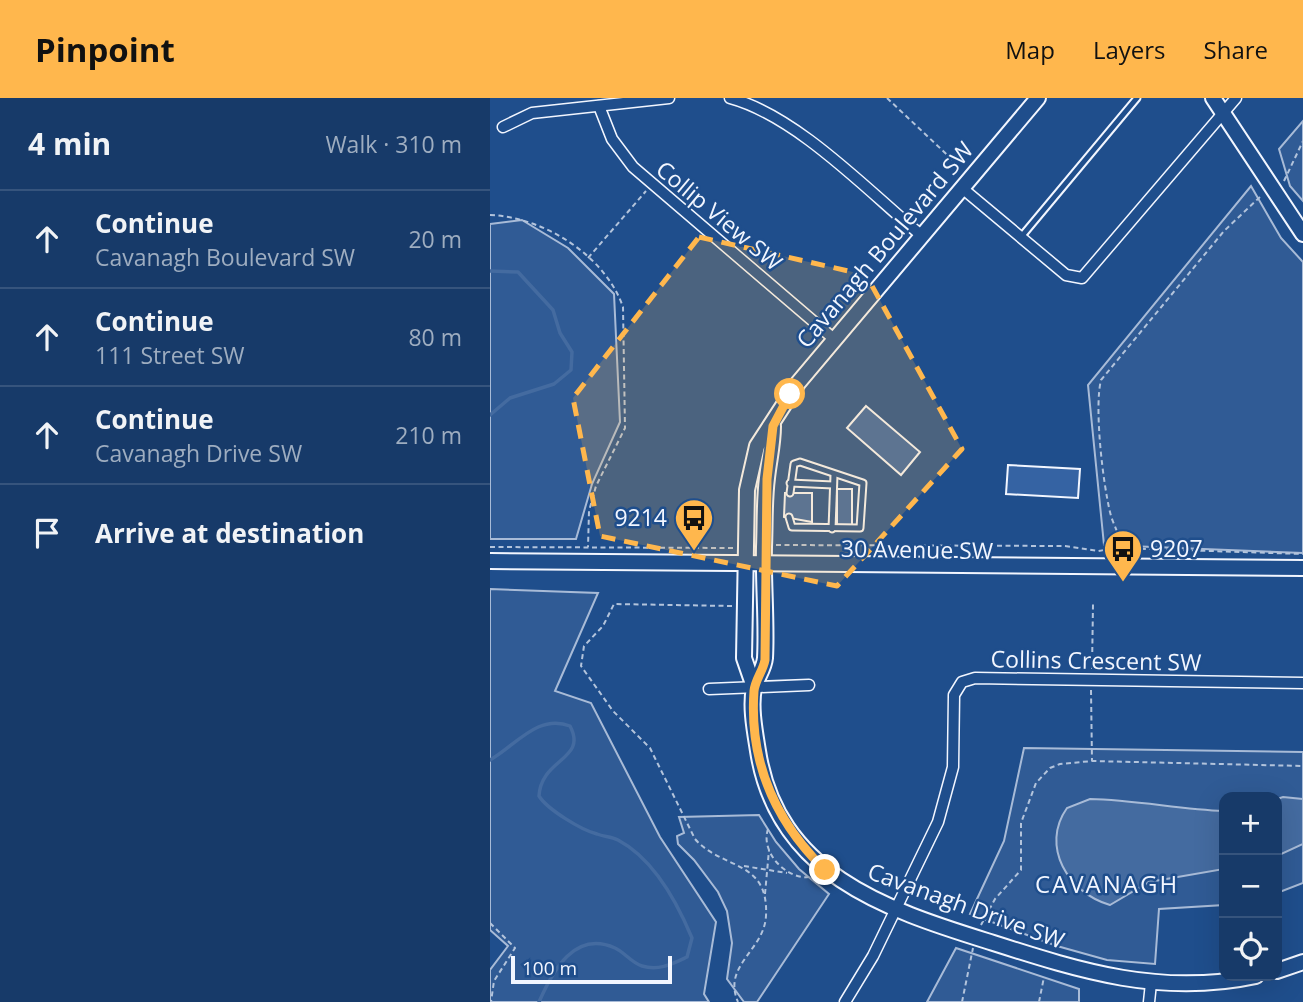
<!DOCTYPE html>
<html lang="en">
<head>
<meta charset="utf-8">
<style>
	:root { --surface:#173a69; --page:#244571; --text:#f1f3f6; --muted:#9eadc0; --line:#36547d; --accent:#ffb74d }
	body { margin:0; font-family:"Open Sans",sans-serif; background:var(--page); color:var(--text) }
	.controls { position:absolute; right:21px; bottom:21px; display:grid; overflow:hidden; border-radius:14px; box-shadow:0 7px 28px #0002 }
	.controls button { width:63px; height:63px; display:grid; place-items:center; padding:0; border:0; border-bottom:2px solid var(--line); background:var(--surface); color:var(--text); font:35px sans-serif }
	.scale { position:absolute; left:21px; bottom:18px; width:161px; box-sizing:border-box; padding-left:7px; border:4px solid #f2f6ff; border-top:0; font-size:19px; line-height:24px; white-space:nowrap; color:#f2f6ff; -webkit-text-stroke:5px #1f4e8c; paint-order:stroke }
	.stop { position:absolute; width:21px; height:21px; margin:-16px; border:5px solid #ffb74d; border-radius:50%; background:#fff }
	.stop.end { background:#ffb74d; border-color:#fff; box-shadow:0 2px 7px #0008 }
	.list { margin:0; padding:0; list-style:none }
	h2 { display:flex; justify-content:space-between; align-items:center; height:91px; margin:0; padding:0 28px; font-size:30px }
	h2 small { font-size:23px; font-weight:400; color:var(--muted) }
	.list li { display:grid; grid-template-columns:46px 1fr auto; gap:21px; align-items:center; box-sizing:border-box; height:98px; padding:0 28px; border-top:2px solid var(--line) }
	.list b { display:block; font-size:26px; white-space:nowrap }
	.list p { margin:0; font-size:23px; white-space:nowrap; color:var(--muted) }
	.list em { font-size:23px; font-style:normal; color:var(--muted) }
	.icon { flex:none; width:38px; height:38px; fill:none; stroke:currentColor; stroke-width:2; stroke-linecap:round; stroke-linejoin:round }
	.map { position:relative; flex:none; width:813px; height:904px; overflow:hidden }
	header { display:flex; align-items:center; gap:42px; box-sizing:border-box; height:98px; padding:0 35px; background:var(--accent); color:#111 }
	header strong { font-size:33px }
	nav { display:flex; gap:38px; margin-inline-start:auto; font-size:24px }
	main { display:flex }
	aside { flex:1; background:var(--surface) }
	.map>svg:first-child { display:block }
	.built { fill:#305b95; stroke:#a8bbd7; stroke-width:2 }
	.water { fill:#446ba0; stroke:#a8bbd7; stroke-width:2 }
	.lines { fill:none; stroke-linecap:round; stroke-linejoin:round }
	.stream { stroke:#446ba0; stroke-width:3.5 }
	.building { fill:#3563a3; stroke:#f2f6ff; stroke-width:2 }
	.lane-casing { stroke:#f2f6ff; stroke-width:9 }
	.street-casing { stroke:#f2f6ff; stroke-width:13 }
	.secondary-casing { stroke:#f2f6ff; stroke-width:18 }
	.path { stroke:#b3c4dc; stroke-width:2; stroke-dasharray:5 3.5; stroke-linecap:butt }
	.lane { stroke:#1f4e8c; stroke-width:5 }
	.street { stroke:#1f4e8c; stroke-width:10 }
	.secondary { stroke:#1f4e8c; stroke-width:14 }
	.route { stroke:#ffb74d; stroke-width:9 }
	.marked { fill:#ffb74d; fill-opacity:0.2; stroke:#ffb74d; stroke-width:5; stroke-dasharray:14 9; stroke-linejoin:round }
	.labels { text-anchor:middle; stroke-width:5; stroke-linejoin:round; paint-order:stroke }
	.street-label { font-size:23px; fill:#f2f6ff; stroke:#1f4e8c }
	.poi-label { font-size:23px; fill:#f2f6ff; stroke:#1f4e8c; text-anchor:end }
	.neighbourhood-label { font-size:24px; letter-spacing:2px; fill:#f2f6ff; stroke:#1f4e8c }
</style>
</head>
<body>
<header>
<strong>Pinpoint</strong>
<nav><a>Map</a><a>Layers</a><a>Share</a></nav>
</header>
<main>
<aside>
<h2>4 min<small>Walk · 310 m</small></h2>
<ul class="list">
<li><svg class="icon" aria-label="ahead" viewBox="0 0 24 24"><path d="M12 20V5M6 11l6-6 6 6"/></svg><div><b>Continue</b><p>Cavanagh Boulevard SW</p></div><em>20 m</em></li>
<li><svg class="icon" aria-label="ahead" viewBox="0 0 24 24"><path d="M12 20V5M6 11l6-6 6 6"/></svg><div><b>Continue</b><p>111 Street SW</p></div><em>80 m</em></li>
<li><svg class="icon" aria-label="ahead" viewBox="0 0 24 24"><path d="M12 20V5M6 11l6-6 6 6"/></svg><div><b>Continue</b><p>Cavanagh Drive SW</p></div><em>210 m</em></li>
<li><svg class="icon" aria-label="arrive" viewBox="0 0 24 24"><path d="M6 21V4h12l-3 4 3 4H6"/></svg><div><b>Arrive at destination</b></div></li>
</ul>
</aside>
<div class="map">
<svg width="813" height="904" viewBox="0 0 813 904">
	<rect width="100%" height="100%" fill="#1f4e8c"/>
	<!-- built -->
	<g class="built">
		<path d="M813,23V103L800,88L789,51Z"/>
		<path d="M761,88L791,140L813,164V455L614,447L598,287Z"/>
		<path d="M32,122L78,150L124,196L130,324L102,386L86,441H0V126Z"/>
		<path d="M0,491L108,495L65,593L101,605L170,739L226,824L214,896L219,904H0V872L18,848L0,832Z"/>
		<path d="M534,650L813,654V785L787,795V699H734V807L669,811L665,866L617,862L567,848L480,816L514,743Z"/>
		<path d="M269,717L286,744L309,771L339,796L267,904H254L237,881L242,845L237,813L228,794L204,762L188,746L187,738L194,735L189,719Z"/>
		<path d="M466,850L589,891V904H437Z"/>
	</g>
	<!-- water -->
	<g class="water">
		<path d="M793,699L813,701V746L787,758V701Z"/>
		<path d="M600,701C645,702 689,711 734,713V771L659,784L620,807C578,795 550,748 577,710Z"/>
	</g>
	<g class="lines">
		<!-- stream -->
		<g class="stream">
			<path d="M0,173L28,174L63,212L70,235L82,254L81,272L64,286L20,300L0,317"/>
			<path d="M0,662C24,649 48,615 80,628C98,662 51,660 49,698C57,711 91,732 107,736C114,739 121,738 128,742C164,761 187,804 202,840L197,859C182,866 169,873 152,868C142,865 134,854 125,850C85,832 63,872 49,904"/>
		</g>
	</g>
	<!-- building -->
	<g class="building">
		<path d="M376,308L430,354L411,377L357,330Z"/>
		<path d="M518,367L590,371L588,400L516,396Z"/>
		<rect x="347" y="391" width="15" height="36"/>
		<path d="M295,395H322V424L294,419Z"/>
	</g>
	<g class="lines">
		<!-- lane casing -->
		<g class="lane-casing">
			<g id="lane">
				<path d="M531,139L647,0"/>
				<path d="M300,385L343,387"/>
				<path d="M299,419L302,429L370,430L373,385L310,364L304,366L300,395"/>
				<path d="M342,431L344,377"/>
			</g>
		</g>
		<!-- street casing -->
		<g class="street-casing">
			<g id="street">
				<path d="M240,0C307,18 378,93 432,138"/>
				<path d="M109,8L122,41L143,69L344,241"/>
				<path d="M13,29L42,15L179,0"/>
				<path d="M472,90L576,177L592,180L746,0"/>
				<path d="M219,591L319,587"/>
				<path d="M355,904L383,858L448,724L463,669L464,597L472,584L485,580L813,585"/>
				<path d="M659,904L661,885"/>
			</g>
		</g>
		<!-- secondary casing -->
		<g class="secondary-casing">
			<g id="secondary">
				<path d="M723,0L813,136"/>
				<path d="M283,328C283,346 279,362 277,380C274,403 275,426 274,449C273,486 277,523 275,560C274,571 267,579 264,590C260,609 265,634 268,653C287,775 394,811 497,843C588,872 669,899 766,878"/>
				<path d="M0,463L813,470"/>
				<path d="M264,589L254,560L257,392L267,348L308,285L548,0"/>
				<path d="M787,873L813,864"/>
			</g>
		</g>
		<!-- path -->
		<g class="path">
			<path d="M397,0L470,69"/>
			<path d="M794,83L813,43"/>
			<path d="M0,117C53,119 115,157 133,209L135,330L106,388L99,413L98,449"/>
			<path d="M98,160L156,93"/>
			<path d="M286,447L575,448L608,453L627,450L813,456"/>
			<path d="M0,449L243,450"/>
			<path d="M627,450C630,431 624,431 620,414C613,385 604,310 611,282L734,133L772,97"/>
			<path d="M242,508L124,506L113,528L94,548L91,568L123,613L160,650L205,741C232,772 279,761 276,818C274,853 232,867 248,904"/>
			<path d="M602,571L603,506"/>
			<path d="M601,592L602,663"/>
			<path d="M278,731C270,755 297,782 320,779"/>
			<path d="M254,768L297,775"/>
			<path d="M275,796L279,752"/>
			<path d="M0,825L25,850L4,883L1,904"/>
			<path d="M491,827L505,801L531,772V725L546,685L560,670L570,666L602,663L813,668"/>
			<path d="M472,904L483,850"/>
			<path d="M549,904L554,879"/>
		</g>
		<!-- lane -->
		<use href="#lane" class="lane"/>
		<!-- street -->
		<use href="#street" class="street"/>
		<!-- secondary -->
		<use href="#secondary" class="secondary"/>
	</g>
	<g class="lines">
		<!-- route -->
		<path class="route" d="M300,296L283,328L277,381L275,562C273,573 265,582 264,593C259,663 285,723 335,772"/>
	</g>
	<!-- marked area -->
	<path class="marked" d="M209,139L376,177L472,351L347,488L110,438L83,300Z"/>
	<!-- icons -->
	<defs>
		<g id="bus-pin" transform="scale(2.0125)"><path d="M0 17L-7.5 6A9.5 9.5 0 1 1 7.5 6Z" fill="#ffb74d" stroke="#1f4e8c"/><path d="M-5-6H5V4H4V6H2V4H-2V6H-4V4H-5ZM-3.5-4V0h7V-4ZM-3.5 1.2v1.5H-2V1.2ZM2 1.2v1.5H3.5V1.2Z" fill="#111"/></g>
	</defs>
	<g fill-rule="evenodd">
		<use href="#bus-pin" x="204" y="420"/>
		<use href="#bus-pin" x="633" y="451"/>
	</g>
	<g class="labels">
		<!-- street labels -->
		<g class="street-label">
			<text transform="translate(229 118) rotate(40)" y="8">Collip View SW</text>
			<text transform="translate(395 147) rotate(-50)" y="8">Cavanagh Boulevard SW</text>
			<text transform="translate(427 452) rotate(1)" y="8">30 Avenue SW</text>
			<text transform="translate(606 563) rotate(1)" y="8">Collins Crescent SW</text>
			<text transform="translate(476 808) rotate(20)" y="8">Cavanagh Drive SW</text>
		</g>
		<!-- poi labels -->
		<g class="poi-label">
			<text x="177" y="428">9214</text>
			<text x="660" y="459" text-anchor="start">9207</text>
		</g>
		<!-- neighbourhood labels -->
		<g class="neighbourhood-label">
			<text x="617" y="795">CAVANAGH</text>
		</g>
	</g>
</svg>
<div class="controls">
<button>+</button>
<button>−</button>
<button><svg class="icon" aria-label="locate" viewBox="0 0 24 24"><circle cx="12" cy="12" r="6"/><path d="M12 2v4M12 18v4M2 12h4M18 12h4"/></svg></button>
</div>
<div class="scale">100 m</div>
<div class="stop" style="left:300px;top:296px"></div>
<div class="stop end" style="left:335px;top:772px"></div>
</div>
</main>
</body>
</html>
